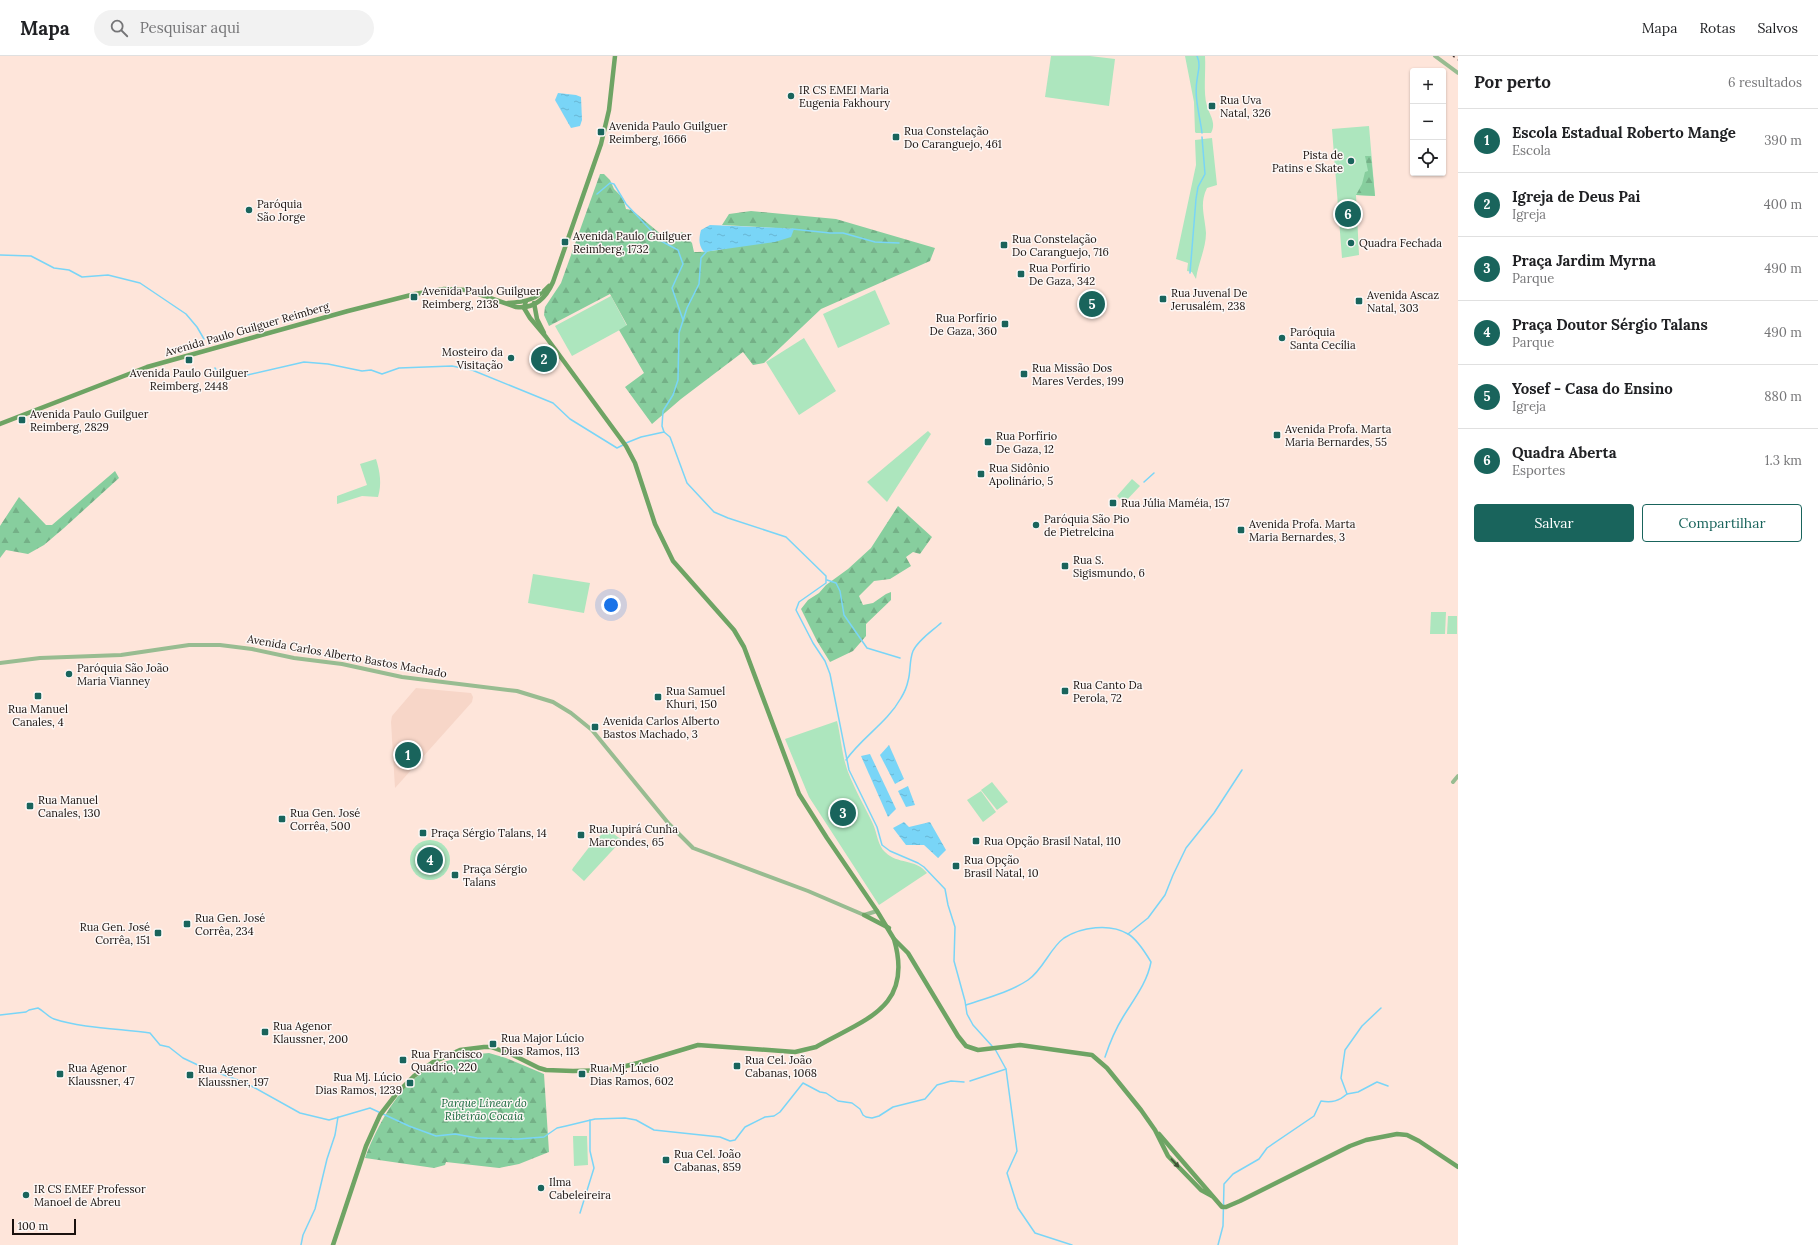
<!DOCTYPE html>
<html lang="pt">
<head>
<meta charset="utf-8">
<style>
	:root { --surface:#fff; --page:#f2f2f2; --text:#202124; --muted:#757577; --line:#e0e0e0; --accent:#19645c }
	body { margin:0; font-family:Lora,serif; background:var(--page); color:var(--text) }
	.controls { position:absolute; right:12px; top:12px; display:grid; overflow:hidden; border-radius:4px; box-shadow:0 1px 3px #0004 }
	.controls button { width:36px; height:36px; display:grid; place-items:center; padding:0; border:0; border-bottom:1px solid var(--line); background:var(--surface); color:var(--text); font:20px sans-serif }
	.scale { position:absolute; left:12px; bottom:10px; width:64px; box-sizing:border-box; padding-left:4px; border:2px solid #1a110e; border-top:0; font-size:11px; line-height:14px; white-space:nowrap; color:#1a110e; -webkit-text-stroke:3px #fcf7f5; paint-order:stroke }
	.you { position:absolute; left:611px; top:549px; width:14px; height:14px; margin:-10px; border:3px solid #fff; border-radius:50%; background:#1a73e8; box-shadow:0 0 0 6px #1a73e833 }
	.badge { display:grid; place-items:center; width:26px; height:26px; border-radius:50%; background:var(--accent); color:#fff; font-size:13px; font-weight:700 }
	.pin { position:absolute; translate:-50% -50%; border:2px solid #fff; box-shadow:0 1px 4px #0006 }
	.list { margin:0; padding:0; list-style:none }
	h2 { display:flex; justify-content:space-between; align-items:center; height:52px; margin:0; padding:0 16px; font-size:17px }
	h2 small { font-size:13px; font-weight:400; color:var(--muted) }
	.list li { display:grid; grid-template-columns:26px 1fr auto; gap:12px; align-items:center; box-sizing:border-box; height:64px; padding:0 16px; border-top:1px solid var(--line) }
	.list b { display:block; font-size:15px; white-space:nowrap }
	.list p { margin:0; font-size:13px; white-space:nowrap; color:var(--muted) }
	.list em { font-size:13px; font-style:normal; color:var(--muted) }
	.actions { display:flex; gap:8px; padding:12px 16px }
	.actions a { flex:1; padding:9px 0; border:1px solid var(--accent); border-radius:4px; text-align:center; font-size:14px; color:var(--accent) }
	.actions .main { background:var(--accent); color:#fff }
	.icon { flex:none; width:22px; height:22px; fill:none; stroke:currentColor; stroke-width:2; stroke-linecap:round; stroke-linejoin:round }
	.map { position:relative; flex:none; width:1458px; height:1189px; overflow:hidden }
	header { display:flex; align-items:center; gap:24px; box-sizing:border-box; height:56px; padding:0 20px; background:var(--surface); border-bottom:1px solid var(--line) }
	header strong { font-size:19px }
	nav { display:flex; gap:22px; margin-inline-start:auto; font-size:14px }
	.search { width:280px; height:36px; background:var(--page); display:flex; align-items:center; gap:10px; box-sizing:border-box; padding:0 14px; border-radius:22px; color:var(--muted); font-size:15px }
	main { display:flex }
	aside { flex:1; background:var(--surface) }
	.map>svg:first-child { display:block }
	.built { fill:#f7d6c8 }
	.green { fill:#ade6be }
	.forest { fill:url(#forest-firs) }
	.water { fill:url(#water-ripples) }
	.lines { fill:none; stroke-linecap:round; stroke-linejoin:round }
	.stream { stroke:#79d5f7; stroke-width:1.5 }
	.tertiary { stroke:#98bc91; stroke-width:4 }
	.secondary { stroke:#6ea464; stroke-width:4.5 }
	.rail { stroke:#3d312d; stroke-width:1.5; stroke-dasharray:2 4; stroke-linecap:butt }
	.oneway { fill:#405335 }
	.poi-dot { fill:#19645c; stroke:#fcf7f5; stroke-width:1.5 }
	.labels { text-anchor:middle; stroke-width:3; stroke-linejoin:round; paint-order:stroke }
	.poi-label { font-size:11px; fill:#1a110e; stroke:#fcf7f5; text-anchor:start }
	.street-label { font-size:11px; fill:#1a110e; stroke:#fcf7f5 }
	.park-label { font-size:11px; font-style:italic; fill:#15663a; stroke:#fcf7f5 }
</style>
</head>
<body>
<header>
<strong>Mapa</strong>
<div class="search"><svg class="icon" aria-label="search" viewBox="0 0 24 24"><circle cx="10" cy="10" r="6"/><path d="M15 15l6 6"/></svg>Pesquisar aqui</div>
<nav><a>Mapa</a><a>Rotas</a><a>Salvos</a></nav>
</header>
<main>
<div class="map">
<svg width="1458" height="1189" viewBox="0 0 1458 1189">
	<defs>
		<pattern id="forest-firs" width="22" height="20" patternUnits="userSpaceOnUse"><rect width="22" height="20" fill="#87ce9e"/><path d="M5 1l3.5 6h-7zM16 11l3.5 6h-7z" fill="#74b087"/></pattern>
		<pattern id="water-ripples" width="26" height="14" patternUnits="userSpaceOnUse"><rect width="26" height="14" fill="#79d5f7"/><path d="M2 4q2-2 4 0t4 0M15 11q2-2 4 0t4 0" fill="none" stroke="#68b6d3"/></pattern>
	</defs>
	<rect width="100%" height="100%" fill="#fee5da"/>
	<!-- built -->
	<path class="built" d="M416,632L471,637L473,641L472,646L395,732L391,666L392,660Z"/>
	<!-- green -->
	<g class="green">
		<path d="M1051,0H1090L1115,3L1109,50L1045,41Z"/>
		<path d="M1185,0H1205C1206,15 1203,37 1207,50C1209,58 1217,67 1211,77H1196L1195,76L1194,46Z"/>
		<path d="M1369,70L1375,140L1356,139L1359,199L1342,202L1332,73Z"/>
		<path d="M1212,82L1217,129L1207,132C1199,148 1205,160 1206,177C1206,192 1198,208 1196,223L1192,216L1187,215L1188,207L1176,203L1196,109L1195,84Z"/>
		<path d="M875,234L890,268L838,292L823,258Z"/>
		<path d="M611,240L627,270L572,300L555,270Z"/>
		<path d="M804,282L836,335L799,359L766,306Z"/>
		<path d="M928,375L931,378L887,446L867,426Z"/>
		<path d="M376,403C380,416 382,428 378,441L362,440L337,448V440L367,429L360,408Z"/>
		<path d="M1132,423L1140,430L1124,447L1117,440Z"/>
		<path d="M533,518L590,527L584,557L528,547Z"/>
		<path d="M1431,556H1446L1445,578H1430Z"/>
		<path d="M1448,560H1457V578H1447Z"/>
		<path d="M837,665C841,681 842,700 848,716C855,734 865,751 873,768C877,777 878,790 885,796C898,809 915,802 927,817L879,849L809,741L785,683Z"/>
		<path d="M992,726L1008,746L997,754L981,734Z"/>
		<path d="M981,735L996,756L983,766L967,744Z"/>
		<path d="M607,773L622,784L584,825L572,814L573,812L590,790Z"/>
		<circle cx="430" cy="804" r="20"/>
		<path d="M573,1080H587L588,1109L574,1110Z"/>
	</g>
	<!-- forest -->
	<g class="forest">
		<path d="M1365,100H1371L1375,140L1356,139L1362,128L1365,116L1368,115Z"/>
		<path d="M600,118H604L610,124L614,133L623,142L626,153L632,154L669,185L682,176L692,187L694,196C724,197 765,181 794,173L722,169L729,158L751,155L836,163L935,192L930,205L821,253L764,307L753,309L743,296L681,343L652,368L625,331L644,317L619,274L627,269L610,238L549,270L544,259L545,251L561,227Z"/>
		<path d="M115,415L119,422L64,472L44,489L28,498L6,494L0,502V470L19,441L46,469H52Z"/>
		<path d="M898,450L932,481L920,498L913,496L906,501L911,510L890,523L874,525L859,540L863,549L873,547L886,538L891,536V544L866,568V580L853,595L830,606L817,585L801,553L808,544L819,537L826,529L848,513L871,492Z"/>
		<path d="M489,997L506,1002L544,1018L549,1096L519,1108L499,1112L446,1106L445,1109L434,1112L365,1102C377,1070 399,1028 430,1012C449,1002 469,999 489,997Z"/>
	</g>
	<!-- water -->
	<g class="water">
		<path d="M558,37L576,39L581,41L582,64L580,70L571,72L555,44Z"/>
		<path d="M710,169L783,172L794,173L791,181L775,186L704,196C698,189 699,182 701,174Z"/>
		<path d="M889,689L904,723L895,728L880,699Z"/>
		<path d="M870,698L896,753L888,761L861,700Z"/>
		<path d="M908,730L915,749L906,751L898,735Z"/>
		<path d="M904,766L909,771L930,766L946,794L938,802L924,789H906L893,772Z"/>
	</g>
	<g class="lines">
		<!-- stream -->
		<g class="stream">
			<path d="M1197,0C1201,9 1198,15 1197,24C1194,42 1200,60 1202,77"/>
			<path d="M597,138L610,127L614,128L626,148L661,185L678,194L683,208L672,232L683,264"/>
			<path d="M792,173L830,177H843L875,186L899,187"/>
			<path d="M707,195L701,202L699,228L687,252L679,277L678,324L673,339L663,355L662,370L664,376L670,381L687,427L714,456L728,462L786,481L826,520V527L799,546L796,554L813,587L825,605L830,618L849,714L877,771L882,789L890,795L918,807L924,811L945,833L948,849L955,871L954,905L965,945L967,958L973,969L992,990"/>
			<path d="M0,199L31,200L54,212L69,214L82,221L108,219L140,227L186,258L197,271L204,283"/>
			<path d="M1190,217L1196,143L1198,131L1205,118L1202,81"/>
			<path d="M215,312L218,317L239,321L304,306L328,308L362,315L371,314L382,318L399,312L452,310L472,314L553,347L570,363L617,392L623,389"/>
			<path d="M626,387L641,381L664,376"/>
			<path d="M1144,426L1154,417"/>
			<path d="M827,524L836,527L840,535L844,559L867,592L900,602"/>
			<path d="M846,704C862,681 887,667 901,642C904,637 907,630 908,625C911,615 909,605 913,595C918,584 932,575 941,567"/>
			<path d="M1128,878L1148,862L1165,839L1173,819L1186,792L1214,757L1242,714"/>
			<path d="M966,949C987,942 1010,936 1028,924C1043,914 1050,892 1064,882C1081,871 1110,867 1128,878C1137,883 1145,896 1151,906C1147,927 1134,943 1123,961C1115,974 1110,986 1105,1001"/>
			<path d="M0,959L26,956L29,954L38,952C44,955 48,961 54,963C81,972 121,973 150,977L160,989L169,991L183,1002L202,1011L246,1027L300,1057L329,1064L370,1052L409,1070L436,1080L455,1078L477,1082L518,1083L544,1081L557,1072L566,1070L595,1063L625,1062L636,1064L654,1074L720,1081L730,1085L735,1084L745,1071L765,1061L774,1060L780,1056L803,1027L820,1036L826,1037L838,1045L852,1047L860,1053L863,1059L866,1061L872,1062L879,1060L893,1051L925,1043L937,1029L951,1025L964,1026"/>
			<path d="M995,993L1006,1013L1017,1095L1007,1117L1018,1152L1035,1177L1072,1189"/>
			<path d="M970,1025L1006,1013"/>
			<path d="M1347,1038L1358,1036L1377,1026L1388,1030"/>
			<path d="M580,1157L594,1112L590,1095V1064"/>
			<path d="M301,1189L303,1179L315,1153L327,1103L335,1079L338,1061"/>
			<path d="M1218,1189L1223,1170L1224,1128L1233,1118L1259,1103L1267,1092L1314,1060L1321,1045C1332,1047 1339,1045 1347,1038L1341,1022L1345,994L1362,970L1381,952"/>
		</g>
		<!-- tertiary -->
		<g class="tertiary">
			<path d="M1435,0L1458,17"/>
			<path d="M0,607L40,602L121,599L189,589H220L252,593L294,602L342,608L402,621L517,635L553,646L571,657L592,674L669,768L693,792L808,835L864,859L877,855"/>
			<path d="M1453,726L1458,720"/>
		</g>
		<!-- secondary -->
		<g class="secondary">
			<path d="M526,245L524,252L530,262L546,281L626,390L635,407L655,468L673,505L734,574L744,591L799,738L827,782L877,855L894,883L908,897L958,980L966,990L978,994L1020,989L1092,999L1107,1012L1141,1054L1155,1074L1168,1100L1201,1134L1212,1140"/>
			<path d="M508,247C526,246 537,243 549,230"/>
			<path d="M534,247L537,263L544,277"/>
			<path d="M0,368L147,311L348,255L415,238L444,233L467,234L516,251C534,253 546,242 553,226L601,88L609,54L615,0"/>
			<path d="M864,859L889,872"/>
			<path d="M1159,1078L1222,1151H1226L1240,1145L1350,1090L1366,1084L1397,1078L1407,1079L1419,1085L1458,1111"/>
			<path d="M333,1189L366,1090L380,1059L397,1037L414,1020L433,1006L445,1001L460,994L484,991H491L511,998L539,1012L546,1014L573,1015L610,1014L638,1007L698,989L795,996L816,991C865,963 914,952 894,883"/>
		</g>
		<!-- rail -->
		<path class="rail" d="M1453,0L1458,4"/>
	</g>
	<!-- one-way arrows -->
	<defs><path id="oneway-solid" d="M-6-.8H1V-3.2L6.5 0L1 3.2V.8H-6Z"/></defs>
	<use class="oneway" href="#oneway-solid" transform="translate(1175 1107) rotate(47)"/>
	<!-- markers -->
	<g class="poi-dot">
		<circle cx="791" cy="40" r="4"/>
		<rect x="1208" y="46" width="8" height="8" rx="2"/>
		<rect x="597" y="72" width="8" height="8" rx="2"/>
		<rect x="892" y="77" width="8" height="8" rx="2"/>
		<circle cx="1351" cy="105" r="4"/>
		<circle cx="249" cy="154" r="4"/>
		<rect x="561" y="182" width="8" height="8" rx="2"/>
		<circle cx="1351" cy="187" r="4"/>
		<rect x="1000" y="185" width="8" height="8" rx="2"/>
		<rect x="1017" y="214" width="8" height="8" rx="2"/>
		<rect x="410" y="237" width="8" height="8" rx="2"/>
		<rect x="1159" y="239" width="8" height="8" rx="2"/>
		<rect x="1355" y="241" width="8" height="8" rx="2"/>
		<rect x="1001" y="264" width="8" height="8" rx="2"/>
		<circle cx="1282" cy="282" r="4"/>
		<circle cx="511" cy="302" r="4"/>
		<rect x="185" y="300" width="8" height="8" rx="2"/>
		<rect x="1020" y="314" width="8" height="8" rx="2"/>
		<rect x="18" y="360" width="8" height="8" rx="2"/>
		<rect x="1273" y="375" width="8" height="8" rx="2"/>
		<rect x="984" y="382" width="8" height="8" rx="2"/>
		<rect x="977" y="414" width="8" height="8" rx="2"/>
		<rect x="1109" y="443" width="8" height="8" rx="2"/>
		<circle cx="1036" cy="469" r="4"/>
		<rect x="1237" y="470" width="8" height="8" rx="2"/>
		<rect x="1061" y="506" width="8" height="8" rx="2"/>
		<circle cx="69" cy="618" r="4"/>
		<rect x="1061" y="631" width="8" height="8" rx="2"/>
		<rect x="34" y="636" width="8" height="8" rx="2"/>
		<rect x="654" y="637" width="8" height="8" rx="2"/>
		<rect x="591" y="667" width="8" height="8" rx="2"/>
		<rect x="26" y="746" width="8" height="8" rx="2"/>
		<rect x="278" y="759" width="8" height="8" rx="2"/>
		<rect x="419" y="773" width="8" height="8" rx="2"/>
		<rect x="577" y="775" width="8" height="8" rx="2"/>
		<rect x="972" y="781" width="8" height="8" rx="2"/>
		<rect x="952" y="806" width="8" height="8" rx="2"/>
		<rect x="451" y="815" width="8" height="8" rx="2"/>
		<rect x="183" y="864" width="8" height="8" rx="2"/>
		<rect x="154" y="873" width="8" height="8" rx="2"/>
		<rect x="261" y="972" width="8" height="8" rx="2"/>
		<rect x="489" y="984" width="8" height="8" rx="2"/>
		<rect x="399" y="1000" width="8" height="8" rx="2"/>
		<rect x="733" y="1006" width="8" height="8" rx="2"/>
		<rect x="56" y="1014" width="8" height="8" rx="2"/>
		<rect x="578" y="1014" width="8" height="8" rx="2"/>
		<rect x="186" y="1015" width="8" height="8" rx="2"/>
		<rect x="406" y="1023" width="8" height="8" rx="2"/>
		<rect x="662" y="1100" width="8" height="8" rx="2"/>
		<circle cx="541" cy="1132" r="4"/>
		<circle cx="26" cy="1139" r="4"/>
	</g>
	<g class="labels">
		<!-- poi labels -->
		<g class="poi-label">
			<text x="799" y="38">IR CS EMEI Maria<tspan x="799" dy="13">Eugenia Fakhoury</tspan></text>
			<text x="1220" y="48">Rua Uva<tspan x="1220" dy="13">Natal, 326</tspan></text>
			<text x="609" y="74">Avenida Paulo Guilguer<tspan x="609" dy="13">Reimberg, 1666</tspan></text>
			<text x="904" y="79">Rua Constelação<tspan x="904" dy="13">Do Caranguejo, 461</tspan></text>
			<text x="1343" y="103" text-anchor="end">Pista de<tspan x="1343" dy="13">Patins e Skate</tspan></text>
			<text x="257" y="152">Paróquia<tspan x="257" dy="13">São Jorge</tspan></text>
			<text x="573" y="184">Avenida Paulo Guilguer<tspan x="573" dy="13">Reimberg, 1732</tspan></text>
			<text x="1012" y="187">Rua Constelação<tspan x="1012" dy="13">Do Caranguejo, 716</tspan></text>
			<text x="1359" y="191">Quadra Fechada</text>
			<text x="1029" y="216">Rua Porfírio<tspan x="1029" dy="13">De Gaza, 342</tspan></text>
			<text x="422" y="239">Avenida Paulo Guilguer<tspan x="422" dy="13">Reimberg, 2138</tspan></text>
			<text x="1171" y="241">Rua Juvenal De<tspan x="1171" dy="13">Jerusalém, 238</tspan></text>
			<text x="1367" y="243">Avenida Ascaz<tspan x="1367" dy="13">Natal, 303</tspan></text>
			<text x="997" y="266" text-anchor="end">Rua Porfírio<tspan x="997" dy="13">De Gaza, 360</tspan></text>
			<text x="1290" y="280">Paróquia<tspan x="1290" dy="13">Santa Cecília</tspan></text>
			<text x="503" y="300" text-anchor="end">Mosteiro da<tspan x="503" dy="13">Visitação</tspan></text>
			<text x="1032" y="316">Rua Missão Dos<tspan x="1032" dy="13">Mares Verdes, 199</tspan></text>
			<text x="189" y="321" text-anchor="middle">Avenida Paulo Guilguer<tspan x="189" dy="13">Reimberg, 2448</tspan></text>
			<text x="30" y="362">Avenida Paulo Guilguer<tspan x="30" dy="13">Reimberg, 2829</tspan></text>
			<text x="1285" y="377">Avenida Profa. Marta<tspan x="1285" dy="13">Maria Bernardes, 55</tspan></text>
			<text x="996" y="384">Rua Porfírio<tspan x="996" dy="13">De Gaza, 12</tspan></text>
			<text x="989" y="416">Rua Sidônio<tspan x="989" dy="13">Apolinário, 5</tspan></text>
			<text x="1121" y="451">Rua Júlia Maméia, 157</text>
			<text x="1044" y="467">Paróquia São Pio<tspan x="1044" dy="13">de Pietrelcina</tspan></text>
			<text x="1249" y="472">Avenida Profa. Marta<tspan x="1249" dy="13">Maria Bernardes, 3</tspan></text>
			<text x="1073" y="508">Rua S.<tspan x="1073" dy="13">Sigismundo, 6</tspan></text>
			<text x="77" y="616">Paróquia São João<tspan x="77" dy="13">Maria Vianney</tspan></text>
			<text x="1073" y="633">Rua Canto Da<tspan x="1073" dy="13">Perola, 72</tspan></text>
			<text x="666" y="639">Rua Samuel<tspan x="666" dy="13">Khuri, 150</tspan></text>
			<text x="38" y="657" text-anchor="middle">Rua Manuel<tspan x="38" dy="13">Canales, 4</tspan></text>
			<text x="603" y="669">Avenida Carlos Alberto<tspan x="603" dy="13">Bastos Machado, 3</tspan></text>
			<text x="38" y="748">Rua Manuel<tspan x="38" dy="13">Canales, 130</tspan></text>
			<text x="290" y="761">Rua Gen. José<tspan x="290" dy="13">Corrêa, 500</tspan></text>
			<text x="589" y="777">Rua Jupirá Cunha<tspan x="589" dy="13">Marcondes, 65</tspan></text>
			<text x="431" y="781">Praça Sérgio Talans, 14</text>
			<text x="984" y="789">Rua Opção Brasil Natal, 110</text>
			<text x="964" y="808">Rua Opção<tspan x="964" dy="13">Brasil Natal, 10</tspan></text>
			<text x="463" y="817">Praça Sérgio<tspan x="463" dy="13">Talans</tspan></text>
			<text x="195" y="866">Rua Gen. José<tspan x="195" dy="13">Corrêa, 234</tspan></text>
			<text x="150" y="875" text-anchor="end">Rua Gen. José<tspan x="150" dy="13">Corrêa, 151</tspan></text>
			<text x="273" y="974">Rua Agenor<tspan x="273" dy="13">Klaussner, 200</tspan></text>
			<text x="501" y="986">Rua Major Lúcio<tspan x="501" dy="13">Dias Ramos, 113</tspan></text>
			<text x="411" y="1002">Rua Francisco<tspan x="411" dy="13">Quadrio, 220</tspan></text>
			<text x="745" y="1008">Rua Cel. João<tspan x="745" dy="13">Cabanas, 1068</tspan></text>
			<text x="68" y="1016">Rua Agenor<tspan x="68" dy="13">Klaussner, 47</tspan></text>
			<text x="590" y="1016">Rua Mj. Lúcio<tspan x="590" dy="13">Dias Ramos, 602</tspan></text>
			<text x="198" y="1017">Rua Agenor<tspan x="198" dy="13">Klaussner, 197</tspan></text>
			<text x="402" y="1025" text-anchor="end">Rua Mj. Lúcio<tspan x="402" dy="13">Dias Ramos, 1239</tspan></text>
			<text x="674" y="1102">Rua Cel. João<tspan x="674" dy="13">Cabanas, 859</tspan></text>
			<text x="549" y="1130">Ilma<tspan x="549" dy="13">Cabeleireira</tspan></text>
			<text x="34" y="1137">IR CS EMEF Professor<tspan x="34" dy="13">Manoel de Abreu</tspan></text>
		</g>
		<!-- street labels -->
		<g class="street-label">
			<text transform="translate(247 273) rotate(-16)" y="4">Avenida Paulo Guilguer Reimberg</text>
			<text transform="translate(347 600) rotate(10)" y="4">Avenida Carlos Alberto Bastos Machado</text>
		</g>
		<!-- park labels -->
		<g class="park-label">
			<text x="484" y="1051">Parque Linear do<tspan x="484" dy="13">Ribeirão Cocaia</tspan></text>
		</g>
	</g>
</svg>
<div class="controls">
<button>+</button>
<button>−</button>
<button><svg class="icon" aria-label="locate" viewBox="0 0 24 24"><circle cx="12" cy="12" r="6"/><path d="M12 2v4M12 18v4M2 12h4M18 12h4"/></svg></button>
</div>
<div class="scale">100 m</div>
<div class="you"></div>
<div class="pin badge" style="left:408px;top:699px">1</div>
<div class="pin badge" style="left:544px;top:303px">2</div>
<div class="pin badge" style="left:843px;top:757px">3</div>
<div class="pin badge" style="left:430px;top:804px">4</div>
<div class="pin badge" style="left:1092px;top:248px">5</div>
<div class="pin badge" style="left:1348px;top:158px">6</div>
</div>
<aside>
<h2>Por perto<small>6 resultados</small></h2>
<ul class="list">
<li><span class="badge">1</span><div><b>Escola Estadual Roberto Mange</b><p>Escola</p></div><em>390 m</em></li>
<li><span class="badge">2</span><div><b>Igreja de Deus Pai</b><p>Igreja</p></div><em>400 m</em></li>
<li><span class="badge">3</span><div><b>Praça Jardim Myrna</b><p>Parque</p></div><em>490 m</em></li>
<li><span class="badge">4</span><div><b>Praça Doutor Sérgio Talans</b><p>Parque</p></div><em>490 m</em></li>
<li><span class="badge">5</span><div><b>Yosef - Casa do Ensino</b><p>Igreja</p></div><em>880 m</em></li>
<li><span class="badge">6</span><div><b>Quadra Aberta</b><p>Esportes</p></div><em>1.3 km</em></li>
</ul>
<div class="actions"><a class="main">Salvar</a><a>Compartilhar</a></div>
</aside>
</main>
</body>
</html>
